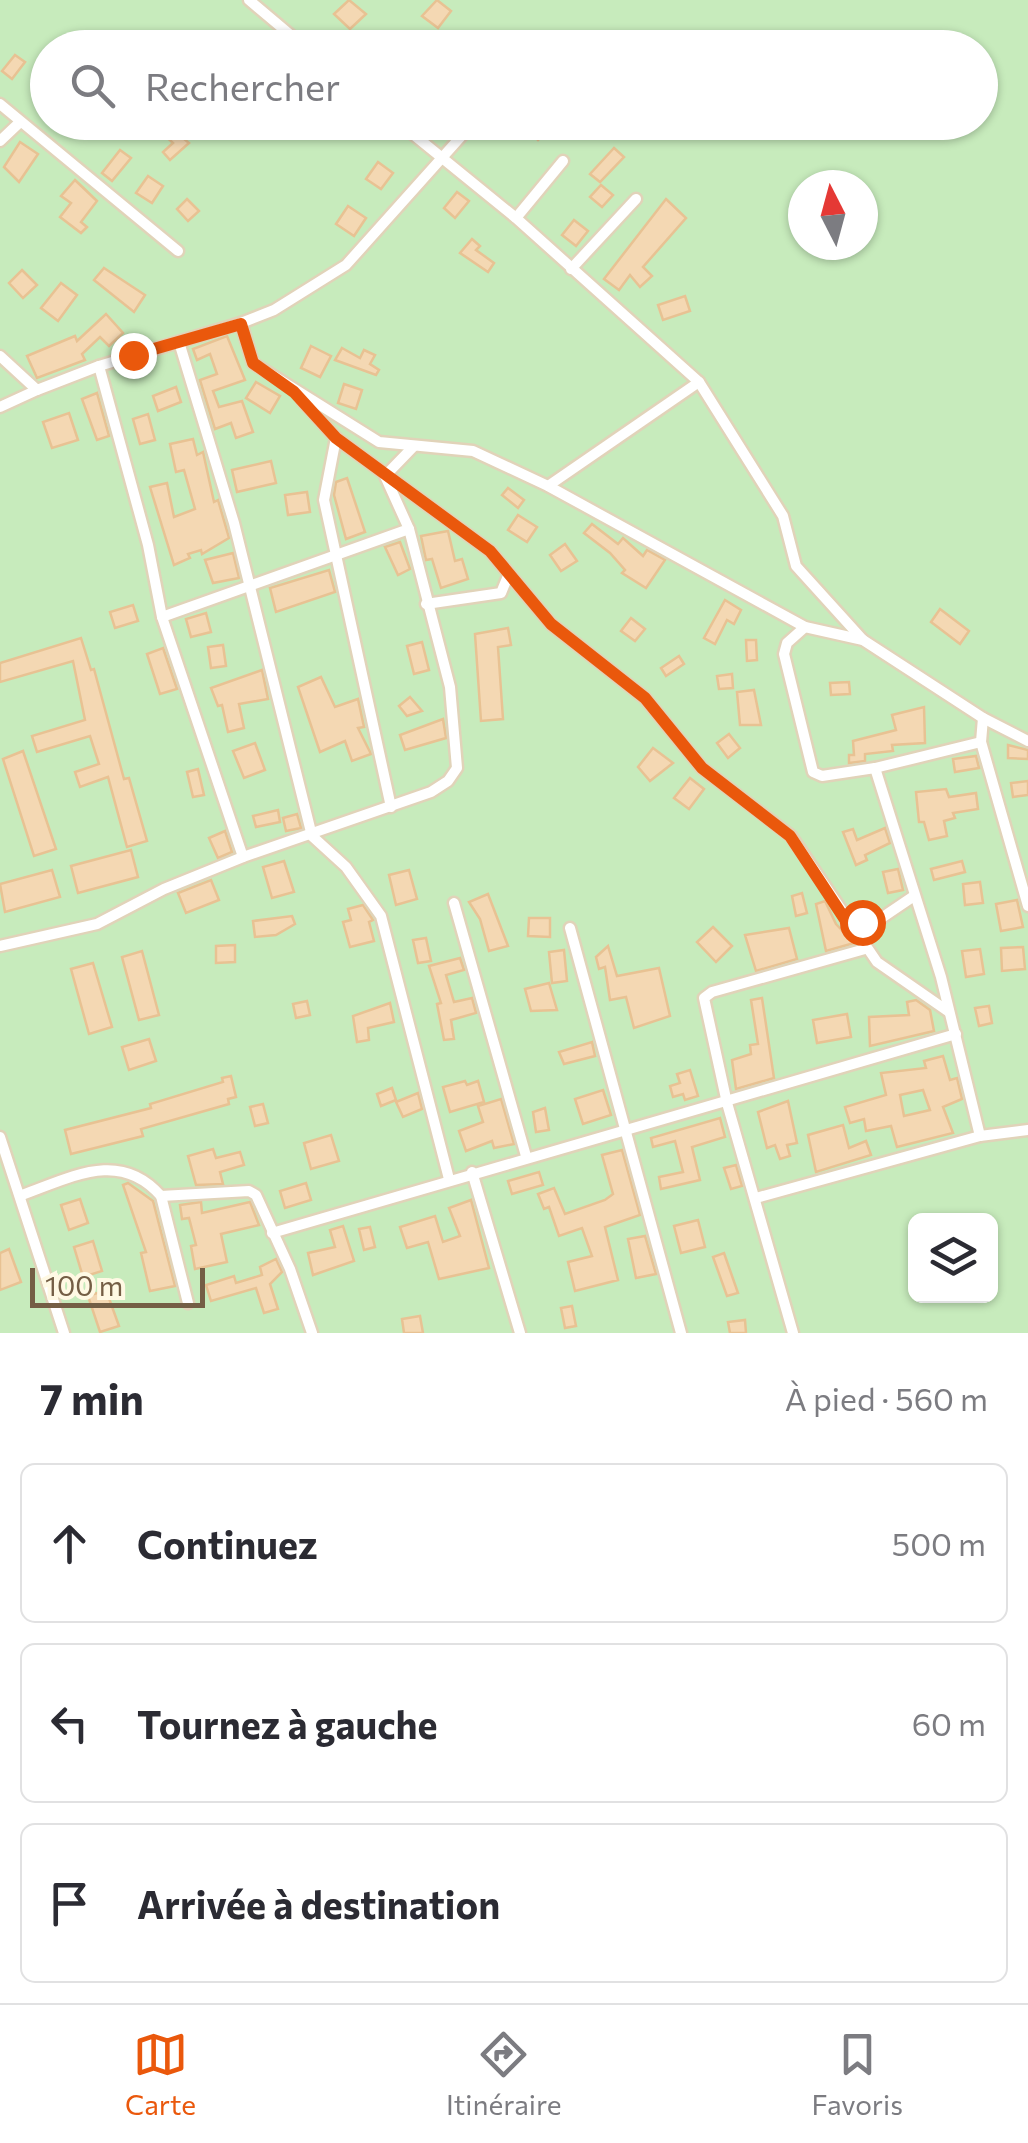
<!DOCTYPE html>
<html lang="fr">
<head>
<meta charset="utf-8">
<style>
	:root { --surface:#fff; --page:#f2f2f3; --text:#2b2b33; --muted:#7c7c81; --line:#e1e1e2; --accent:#ea580c }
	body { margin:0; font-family:Commissioner,sans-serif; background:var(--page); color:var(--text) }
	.controls { position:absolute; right:30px; bottom:30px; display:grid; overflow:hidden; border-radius:15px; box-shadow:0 2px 8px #0004 }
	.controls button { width:90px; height:90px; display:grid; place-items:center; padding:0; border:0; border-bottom:2px solid var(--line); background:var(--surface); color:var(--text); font:50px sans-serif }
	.compass { position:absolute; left:788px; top:170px; width:90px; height:90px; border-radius:50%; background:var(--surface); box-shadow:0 2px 8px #0004; rotate:354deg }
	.scale { position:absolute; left:30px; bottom:25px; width:175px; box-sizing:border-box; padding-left:10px; border:5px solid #745e45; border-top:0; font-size:28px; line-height:35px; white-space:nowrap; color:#745e45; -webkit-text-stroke:8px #fff9e4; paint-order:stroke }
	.stop { position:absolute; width:30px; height:30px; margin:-22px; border:8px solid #ea580c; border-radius:50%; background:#fff }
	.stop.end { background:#ea580c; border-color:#fff; box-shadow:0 2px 10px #0008 }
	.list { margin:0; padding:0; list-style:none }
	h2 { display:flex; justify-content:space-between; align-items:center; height:130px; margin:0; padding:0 40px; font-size:42px }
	h2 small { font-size:32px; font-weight:400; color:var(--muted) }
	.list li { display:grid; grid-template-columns:65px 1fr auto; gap:30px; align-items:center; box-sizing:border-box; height:160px; margin:0 20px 20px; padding:0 20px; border:2px solid var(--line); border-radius:15px }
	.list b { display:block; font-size:38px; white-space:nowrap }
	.list em { font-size:32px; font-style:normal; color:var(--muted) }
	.icon { flex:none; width:55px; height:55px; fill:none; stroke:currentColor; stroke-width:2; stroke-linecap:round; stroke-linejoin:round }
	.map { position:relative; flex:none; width:1028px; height:1333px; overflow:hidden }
	.search { position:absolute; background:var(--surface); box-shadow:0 2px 8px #0004; left:30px; right:30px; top:30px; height:110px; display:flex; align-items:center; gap:25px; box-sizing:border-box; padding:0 35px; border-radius:55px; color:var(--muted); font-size:38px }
	.sheet { height:670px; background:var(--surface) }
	nav { display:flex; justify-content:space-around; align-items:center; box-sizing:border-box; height:140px; border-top:2px solid var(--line); background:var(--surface); font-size:28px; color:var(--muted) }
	nav a { display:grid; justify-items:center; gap:5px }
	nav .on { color:var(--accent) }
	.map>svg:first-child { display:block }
	.green { fill:#c7ebbc; fill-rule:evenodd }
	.building { fill:#f4d8b3; stroke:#e8c293; stroke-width:2.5; fill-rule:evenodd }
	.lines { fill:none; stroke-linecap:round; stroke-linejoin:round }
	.minor-casing { stroke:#e1d3b9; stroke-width:15 }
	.minor { stroke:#fff; stroke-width:10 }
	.route { stroke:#ea580c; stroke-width:12 }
</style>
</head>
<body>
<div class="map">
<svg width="1028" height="1333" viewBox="0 0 1028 1333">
	<rect width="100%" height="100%" fill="#fdf6dd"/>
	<!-- green -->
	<path class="green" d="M0,0H1028V1333H0ZM48,48H980V122H48ZM803,185H863V245H803ZM916,1220H990V1296H916Z"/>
	<!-- building -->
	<g class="building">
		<path d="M349,0L366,14L350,29L334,14Z"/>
		<path d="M437,0L451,11L438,28L422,16Z"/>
		<path d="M15,55L25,62L12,79L2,71Z"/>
		<path d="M538,122H556L538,140L529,131Z"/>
		<path d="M165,123L189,143L170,160L163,152L173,143L159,130Z"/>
		<path d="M20,142L38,154L19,182L4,167Z"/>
		<path d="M614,148L624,157L600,182L590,174Z"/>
		<path d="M120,150L131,158L112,181L102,173Z"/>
		<path d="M378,162L393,173L381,189L366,179Z"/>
		<path d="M148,176L163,186L152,203L136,193Z"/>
		<path d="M75,180L97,201L81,222L87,227L81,233L60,217L71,203L61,196Z"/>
		<path d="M601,185L613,195L602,207L590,197Z"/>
		<path d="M457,192L469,201L455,218L444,208Z"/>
		<path d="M187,199L199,211L188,221L177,209Z"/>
		<path d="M666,199L686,218L643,267L652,276L640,287L630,275L619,290L604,279Z"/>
		<path d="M348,206L366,218L354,236L336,224Z"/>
		<path d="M574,220L588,231L576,246L562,235Z"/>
		<path d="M472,239L480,246L476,250L494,263L488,272L460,253Z"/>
		<path d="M104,268L145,295L134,312L94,280Z"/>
		<path d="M22,270L37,285L23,298L9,283Z"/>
		<path d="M61,283L77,295L58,321L41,308Z"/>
		<path d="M685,296L690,311L663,320L658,305Z"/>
		<path d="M106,314L123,333L109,346L100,337L82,354L85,360L37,378L27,356L75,336L77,341Z"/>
		<path d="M227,336L245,380L213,391L219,407L242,401L253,432L236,438L231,423L215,429L200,380L217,374L210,354L197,360L193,349Z"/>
		<path d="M311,346L331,356L320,377L301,368Z"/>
		<path d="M342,348L360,358L364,350L375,355L370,364L379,370L376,375L335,360Z"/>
		<path d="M256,382L280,396L270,413L246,398Z"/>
		<path d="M344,384L362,390L356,409L338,403Z"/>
		<path d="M176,387L181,402L158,411L153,396Z"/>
		<path d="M97,393L109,436L97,440L82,399Z"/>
		<path d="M69,413L78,440L52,448L43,422Z"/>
		<path d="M148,414L155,440L140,444L133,419Z"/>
		<path d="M193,439L197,455L203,452L214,502L218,500L229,538L202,554L201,550L188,554L190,558L174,565L150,487L167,483L174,517L195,509L184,470L176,472L170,444Z"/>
		<path d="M271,461L276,483L237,492L232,470Z"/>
		<path d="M347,478L365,532L346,539L334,495L336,482Z"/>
		<path d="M508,488L524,500L518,508L502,495Z"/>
		<path d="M307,492L310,512L288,515L285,495Z"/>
		<path d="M518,515L537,527L527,542L508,530Z"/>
		<path d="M592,524L618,544L623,538L643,556L647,550L665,560L646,588L622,573L625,570L610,553L584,533Z"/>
		<path d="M448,531L455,561L462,559L468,579L441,588L432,559L426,560L421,536Z"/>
		<path d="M400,542L410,569L398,575L385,547Z"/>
		<path d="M565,544L577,561L561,571L550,555Z"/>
		<path d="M233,553L239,578L213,583L205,560Z"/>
		<path d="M329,570L335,592L276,612L270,588Z"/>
		<path d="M725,600L741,610L734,624L727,620L715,644L704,638Z"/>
		<path d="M133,605L138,621L115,628L110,612Z"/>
		<path d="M940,609L969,631L960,644L931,622Z"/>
		<path d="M206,613L211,632L191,637L186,619Z"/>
		<path d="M631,618L645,629L635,641L621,631Z"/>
		<path d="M508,628L511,645L498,647L503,719L481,721L475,634Z"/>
		<path d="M81,638L91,670L94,669L124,779L129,778L147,841L127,847L108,777L80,787L75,772L99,764L90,736L37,752L32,736L85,720L73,661L0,682V663Z"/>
		<path d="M746,640H756L757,660L747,661Z"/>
		<path d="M422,642L429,670L414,674L407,646Z"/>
		<path d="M223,645L226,666L211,668L208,647Z"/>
		<path d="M163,648L177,689L160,694L147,654Z"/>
		<path d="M679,656L684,664L666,676L661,668Z"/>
		<path d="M262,670L268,699L239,704L244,728L228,732L222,705L218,706L211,688Z"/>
		<path d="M732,674L733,688L719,689L717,676Z"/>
		<path d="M321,677L335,707L358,699L364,727L358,728L371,754L352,761L345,741L320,752L298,687Z"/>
		<path d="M849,682L850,694L831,695L830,683Z"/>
		<path d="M754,690L761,725H740L737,692Z"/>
		<path d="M410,697L422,711L407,716L399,706Z"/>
		<path d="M924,707L925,743L892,745L893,751L865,754V761L849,763V755H854L853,741L896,730L892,715Z"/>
		<path d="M443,719L446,738L405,750L400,735Z"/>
		<path d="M729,734L740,748L728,758L717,743Z"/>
		<path d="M255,743L265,770L244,778L233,751Z"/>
		<path d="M1008,745L1028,750V759L1008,758Z"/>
		<path d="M653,748L673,763L650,781L638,767Z"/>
		<path d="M23,751L56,849L34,856L3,759Z"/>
		<path d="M976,756L979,768L955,772L953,759Z"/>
		<path d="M198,769L204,795L193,797L187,772Z"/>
		<path d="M690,778L704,789L689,809L674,798Z"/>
		<path d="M1028,781V795L1013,797L1011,783Z"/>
		<path d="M946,789L949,797L976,793L978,809L953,813L955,818L944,821L947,836L929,840L924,822H919L916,792Z"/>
		<path d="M278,810L280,822L256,827L253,816Z"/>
		<path d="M297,814L301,828L286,831L283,818Z"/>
		<path d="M885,828L890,843L865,855L867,860L856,865L843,832L853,829L857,840Z"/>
		<path d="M225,831L232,852L218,858L209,838Z"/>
		<path d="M131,850L138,877L78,893L71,866Z"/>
		<path d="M284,861L294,892L272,898L263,867Z"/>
		<path d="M962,861L965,872L934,880L931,869Z"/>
		<path d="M898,869L903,890L888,893L883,872Z"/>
		<path d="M52,870L60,897L5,912L0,884Z"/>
		<path d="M409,870L417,899L396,905L389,875Z"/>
		<path d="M211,880L219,900L186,913L178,893Z"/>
		<path d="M980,882L983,903L965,905L963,884Z"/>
		<path d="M802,893L807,913L796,916L792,896Z"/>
		<path d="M488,894L508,946L489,951L480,919L469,902Z"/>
		<path d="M1017,900L1023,927L1001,931L996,904Z"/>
		<path d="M825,901L836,924L854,943L826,951L816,904Z"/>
		<path d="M363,905L373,920L369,922L374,941L350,947L343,922L351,920L348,909Z"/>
		<path d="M292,916L295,924L276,935L255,937L253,921Z"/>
		<path d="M529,918H550V937L528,936Z"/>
		<path d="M713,927L732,946L716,962L697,942Z"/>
		<path d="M789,928L797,959L756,971L745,935Z"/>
		<path d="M426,938L431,961L418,963L413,940Z"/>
		<path d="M235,945V962L216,963V946Z"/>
		<path d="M608,946L617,976L659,968L670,1016L634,1028L626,997L610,1000L605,967L599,969L596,957Z"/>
		<path d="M1023,947L1025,969L1002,971L1001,948Z"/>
		<path d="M980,949L984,974L966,977L962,951Z"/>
		<path d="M564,950L567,981L552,983L549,952Z"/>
		<path d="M142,951L159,1015L139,1020L122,957Z"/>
		<path d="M460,958L464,970L446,975L454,1002L472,998L476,1013L451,1020L454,1039L444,1040L437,1004L441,1003L429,966Z"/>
		<path d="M93,963L112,1027L89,1034L71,969Z"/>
		<path d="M549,983L557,1010L531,1011L525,989Z"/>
		<path d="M762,998L774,1078L736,1089L732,1060L751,1054L750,1045L758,1044L751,1000Z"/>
		<path d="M916,1000L930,1010L934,1031L870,1046L869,1017L909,1015L907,1002Z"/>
		<path d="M307,1001L310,1015L296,1018L293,1004Z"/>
		<path d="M390,1003L394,1022L368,1028L369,1040L357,1042L353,1016Z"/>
		<path d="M989,1006L992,1023L979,1026L975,1008Z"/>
		<path d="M847,1014L851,1037L817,1043L813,1020Z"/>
		<path d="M149,1039L156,1061L129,1070L122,1047Z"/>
		<path d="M592,1042L595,1056L564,1064L559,1052Z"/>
		<path d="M943,1056L950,1080L957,1078L962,1099L943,1107L953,1133L897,1147L891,1126L866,1131L864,1119L850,1123L845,1107L886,1095L881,1073L926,1068L924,1061ZM923,1090L930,1110L904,1116L900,1095Z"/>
		<path d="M690,1070L698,1096L685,1100L683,1094L673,1097L670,1086L680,1083L677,1074Z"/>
		<path d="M231,1076L236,1097L228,1099L229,1104L141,1129L143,1136L71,1154L65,1130L151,1108L150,1104L223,1082L222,1078Z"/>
		<path d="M465,1081L467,1085L478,1081L484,1102L450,1112L443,1087Z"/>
		<path d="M392,1088L396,1100L381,1106L377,1094Z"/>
		<path d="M603,1090L611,1115L583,1124L575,1099Z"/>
		<path d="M418,1093L422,1109L403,1117L396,1102Z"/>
		<path d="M501,1099L514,1144L494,1148L492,1141L466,1151L459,1131L483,1122L478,1106Z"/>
		<path d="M788,1101L797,1143L787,1145L790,1156L780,1159L775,1145L767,1148L758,1112Z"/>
		<path d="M263,1104L268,1123L255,1126L250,1107Z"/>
		<path d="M545,1108L549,1130L536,1132L533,1112Z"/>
		<path d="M720,1118L725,1137L692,1147L700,1180L661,1189L659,1177L683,1172L675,1141L653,1147L651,1138Z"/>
		<path d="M843,1125L849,1148L866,1141L871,1155L816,1172L808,1135Z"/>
		<path d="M331,1135L339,1161L311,1169L304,1143Z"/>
		<path d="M213,1149L216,1158L240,1152L244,1165L220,1172L223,1184L196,1185L188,1156Z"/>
		<path d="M622,1150L640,1215L605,1227L618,1280L575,1291L568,1262L592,1256L582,1228L559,1236L549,1207L544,1209L538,1194L554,1188L565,1214L605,1200L613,1194L602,1155Z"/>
		<path d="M736,1165L742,1186L731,1189L724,1168Z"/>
		<path d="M539,1172L543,1185L512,1194L508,1181Z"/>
		<path d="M128,1183L153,1201L175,1286L150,1291L141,1253L146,1252L123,1185Z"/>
		<path d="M306,1183L311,1200L285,1208L280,1191Z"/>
		<path d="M80,1199L88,1223L69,1230L61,1205Z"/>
		<path d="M471,1200L489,1268L439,1279L428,1242L407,1248L400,1227L435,1216L443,1242L460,1236L449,1208Z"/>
		<path d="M201,1202L202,1213L250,1202L259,1225L221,1234L227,1262L195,1269L191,1246L196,1245L189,1218L182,1219L180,1205Z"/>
		<path d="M698,1220L705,1247L681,1253L674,1226Z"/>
		<path d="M343,1226L354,1261L313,1275L308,1253L335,1247L330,1230Z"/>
		<path d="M370,1227L375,1247L364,1250L359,1229Z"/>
		<path d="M645,1236L656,1274L636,1278L628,1239Z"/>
		<path d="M93,1241L102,1271L83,1277L74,1247Z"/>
		<path d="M9,1249L21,1282L0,1290V1253Z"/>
		<path d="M724,1253L738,1293L727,1296L713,1257Z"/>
		<path d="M276,1259L282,1272L270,1284L278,1309L264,1313L256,1288L211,1301L206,1285L234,1276L236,1283L262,1275L260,1267Z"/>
		<path d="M106,1290L119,1326L100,1332L88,1296Z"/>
		<path d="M572,1306L576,1326L565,1328L561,1308Z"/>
		<path d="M420,1316L423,1333H404L402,1319Z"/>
		<path d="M745,1320L746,1333H730L728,1322Z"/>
	</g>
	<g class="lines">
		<!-- minor casing -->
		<g class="minor-casing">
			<g id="minor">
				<path d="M249,0L306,48"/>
				<path d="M0,104L178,251"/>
				<path d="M398,122L516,218L699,382L783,516L796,566L863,640"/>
				<path d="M0,141L19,123"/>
				<path d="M516,218L563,161"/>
				<path d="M571,269L636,199"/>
				<path d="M241,323L274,310L346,265L474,122"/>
				<path d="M179,342L234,523L312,836L346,867L381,916L449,1179"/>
				<path d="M0,356L37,390L99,366L241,323L253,363L379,442L473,451L548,486L805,627L863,640L983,718L1028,741"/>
				<path d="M99,366L148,545L162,617L243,857"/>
				<path d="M302,400L336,438L490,551L551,624L645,698L702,768L791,836L877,962L949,1012"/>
				<path d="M0,407L37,390"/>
				<path d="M336,438L324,500L391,807"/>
				<path d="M548,486L699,382"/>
				<path d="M426,604L501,593L508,576"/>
				<path d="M162,617L409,529L385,476L414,446"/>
				<path d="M805,627L787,643L784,654L813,772L822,776L875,768"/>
				<path d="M983,718L981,742L1028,906"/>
				<path d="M454,903L526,1156"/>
				<path d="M846,921L880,919L914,896"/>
				<path d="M570,928L681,1333"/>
				<path d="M0,946L97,924L164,889L243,857L431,792L448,781L457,768L450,687L409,529"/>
				<path d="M980,1136L941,977L875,768L981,742"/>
				<path d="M0,1137L64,1333"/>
				<path d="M472,1172L520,1333"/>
				<path d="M22,1195C72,1177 120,1149 161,1196L249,1191L256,1195L290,1269L312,1333"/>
				<path d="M161,1196L188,1303"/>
				<path d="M756,1198L980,1136L1028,1130"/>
				<path d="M272,1233L956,1034"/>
				<path d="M793,1333L727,1103L704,998L712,992L865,949"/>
			</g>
		</g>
		<!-- minor -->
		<use href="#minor" class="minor"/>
	</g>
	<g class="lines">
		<!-- route -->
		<path class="route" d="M133,355L241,324L253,363L294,392L336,438L490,551L551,624L645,698L702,768L790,836L846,921L862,922"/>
	</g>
</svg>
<div class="controls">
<button><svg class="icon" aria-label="layers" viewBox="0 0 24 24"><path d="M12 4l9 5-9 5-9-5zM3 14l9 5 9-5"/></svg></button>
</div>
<svg class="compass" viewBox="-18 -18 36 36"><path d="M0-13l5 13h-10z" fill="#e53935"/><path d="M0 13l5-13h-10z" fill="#7c7c81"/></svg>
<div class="scale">100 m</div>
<div class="stop" style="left:862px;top:922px"></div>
<div class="stop end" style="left:133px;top:355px"></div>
<div class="search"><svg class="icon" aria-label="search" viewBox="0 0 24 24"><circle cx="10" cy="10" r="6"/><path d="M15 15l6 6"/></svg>Rechercher</div>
</div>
<section class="sheet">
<h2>7 min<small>À pied · 560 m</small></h2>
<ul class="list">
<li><svg class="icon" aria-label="ahead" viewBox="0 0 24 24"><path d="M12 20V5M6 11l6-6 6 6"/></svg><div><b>Continuez</b></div><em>500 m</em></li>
<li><svg class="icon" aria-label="left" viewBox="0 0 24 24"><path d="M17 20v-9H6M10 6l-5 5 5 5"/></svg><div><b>Tournez à gauche</b></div><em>60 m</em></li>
<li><svg class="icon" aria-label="arrive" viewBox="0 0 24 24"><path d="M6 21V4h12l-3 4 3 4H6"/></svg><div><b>Arrivée à destination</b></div></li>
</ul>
</section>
<nav>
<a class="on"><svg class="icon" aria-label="map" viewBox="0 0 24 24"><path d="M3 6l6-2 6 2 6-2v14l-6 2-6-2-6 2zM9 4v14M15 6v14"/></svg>Carte</a>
<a><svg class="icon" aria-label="directions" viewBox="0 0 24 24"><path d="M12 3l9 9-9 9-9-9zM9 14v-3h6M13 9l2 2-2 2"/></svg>Itinéraire</a>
<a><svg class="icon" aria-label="saved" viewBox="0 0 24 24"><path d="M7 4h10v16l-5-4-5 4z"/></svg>Favoris</a>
</nav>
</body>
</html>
